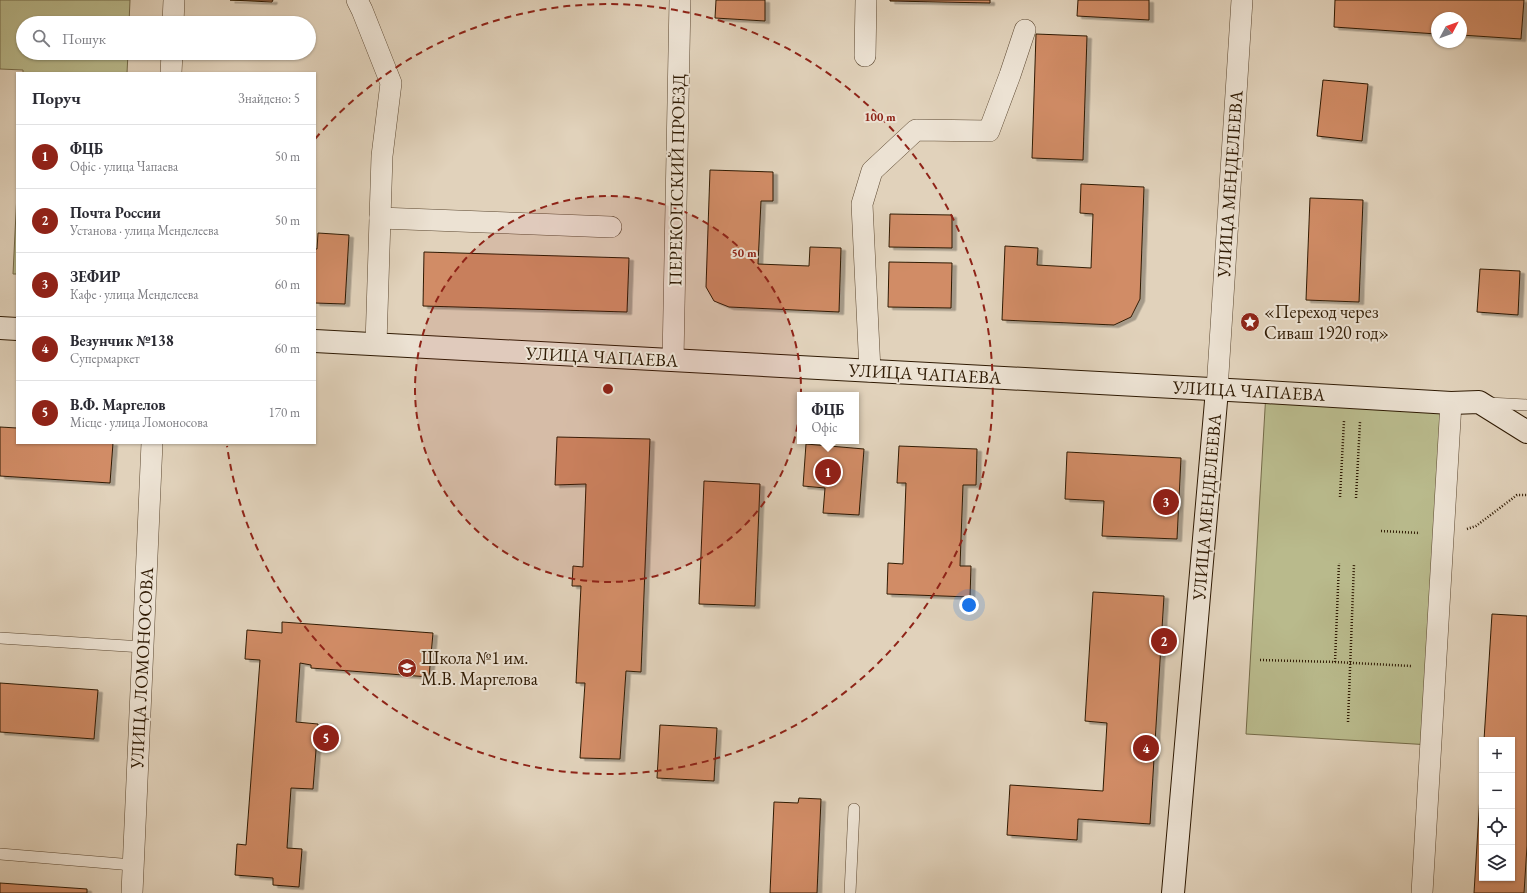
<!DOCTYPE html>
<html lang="uk">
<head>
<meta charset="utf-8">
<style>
	:root { --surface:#fff; --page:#f7f7f7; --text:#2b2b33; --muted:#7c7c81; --line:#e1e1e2; --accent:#8f2418 }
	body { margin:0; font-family:"EB Garamond",serif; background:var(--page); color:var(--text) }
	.controls { position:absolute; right:12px; bottom:12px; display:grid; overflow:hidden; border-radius:0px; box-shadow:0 1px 3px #0004 }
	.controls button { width:36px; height:36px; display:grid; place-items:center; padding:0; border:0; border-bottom:1px solid var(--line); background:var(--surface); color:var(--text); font:20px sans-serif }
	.compass { position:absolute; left:1431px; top:12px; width:36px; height:36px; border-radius:50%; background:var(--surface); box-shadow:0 1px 3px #0004; rotate:49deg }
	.you { position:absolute; left:969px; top:605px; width:14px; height:14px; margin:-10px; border:3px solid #fff; border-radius:50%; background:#1a73e8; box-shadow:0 0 0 6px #1a73e833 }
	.badge { display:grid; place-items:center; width:26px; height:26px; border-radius:50%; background:var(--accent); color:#fff; font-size:13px; font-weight:700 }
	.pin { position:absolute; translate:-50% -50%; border:2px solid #fff; box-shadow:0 1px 4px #0006 }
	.popup { position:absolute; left:797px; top:392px; width:62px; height:52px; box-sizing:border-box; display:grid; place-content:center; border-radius:0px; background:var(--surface); filter:drop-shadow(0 1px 3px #0005); font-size:13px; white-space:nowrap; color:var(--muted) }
	.popup b { font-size:15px; color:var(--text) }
	.popup::after { content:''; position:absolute; left:50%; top:100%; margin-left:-8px; border:8px solid transparent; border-top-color:var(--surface) }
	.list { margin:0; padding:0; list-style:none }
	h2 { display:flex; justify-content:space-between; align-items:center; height:52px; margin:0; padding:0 16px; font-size:17px }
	h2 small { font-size:13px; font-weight:400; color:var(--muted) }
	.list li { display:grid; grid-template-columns:26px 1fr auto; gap:12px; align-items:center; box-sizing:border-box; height:64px; padding:0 16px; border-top:1px solid var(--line) }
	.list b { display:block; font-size:15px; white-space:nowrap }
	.list p { margin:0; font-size:13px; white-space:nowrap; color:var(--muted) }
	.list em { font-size:13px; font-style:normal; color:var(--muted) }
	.icon { flex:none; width:22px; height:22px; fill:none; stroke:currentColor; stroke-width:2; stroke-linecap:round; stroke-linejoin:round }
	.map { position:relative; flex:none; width:1527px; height:893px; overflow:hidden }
	.search { position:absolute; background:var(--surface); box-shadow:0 1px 3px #0004; left:16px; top:16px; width:300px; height:44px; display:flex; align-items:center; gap:10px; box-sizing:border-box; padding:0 14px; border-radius:22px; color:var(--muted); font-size:15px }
	.panel { position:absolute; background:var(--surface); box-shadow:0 1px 3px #0004; left:16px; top:72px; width:300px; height:372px; border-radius:0px }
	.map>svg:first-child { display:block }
	.green { fill:#b9ba8c; stroke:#746a48 }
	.building { fill:#d18c66; stroke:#2f1a03; filter:url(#shadow) }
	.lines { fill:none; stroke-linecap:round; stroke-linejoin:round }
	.lane-casing { stroke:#5c4831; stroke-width:12 }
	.street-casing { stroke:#5c4831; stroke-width:22 }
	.secondary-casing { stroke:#2f1a03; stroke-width:24 }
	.path { stroke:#2f1a03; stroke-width:2.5; stroke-dasharray:1 2; stroke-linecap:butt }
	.lane { stroke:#ece2d3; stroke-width:11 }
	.street { stroke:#ece2d3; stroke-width:21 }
	.secondary { stroke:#ece2d3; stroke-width:22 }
	.ring { fill:none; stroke:#8f2418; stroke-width:2; stroke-dasharray:7 5 }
	.labels { text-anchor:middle; stroke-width:4; stroke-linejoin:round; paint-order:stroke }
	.street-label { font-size:18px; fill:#2f1a03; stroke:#ece2d3 }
	.poi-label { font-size:18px; fill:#2f1a03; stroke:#ece2d3; text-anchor:start }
	.centre { fill:#8f2418; stroke:#ece2d3; stroke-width:2 }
	.ring-label { font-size:12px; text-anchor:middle; font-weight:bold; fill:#8f2418; stroke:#ece2d3; stroke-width:4; stroke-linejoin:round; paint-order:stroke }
</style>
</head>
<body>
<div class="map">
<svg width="1527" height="893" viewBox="0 0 1527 893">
	<defs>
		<filter id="shadow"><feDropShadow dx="4.5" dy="2.5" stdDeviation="0" flood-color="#0004"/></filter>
	</defs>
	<rect width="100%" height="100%" fill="#e1d2bb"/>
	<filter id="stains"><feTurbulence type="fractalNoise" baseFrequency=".005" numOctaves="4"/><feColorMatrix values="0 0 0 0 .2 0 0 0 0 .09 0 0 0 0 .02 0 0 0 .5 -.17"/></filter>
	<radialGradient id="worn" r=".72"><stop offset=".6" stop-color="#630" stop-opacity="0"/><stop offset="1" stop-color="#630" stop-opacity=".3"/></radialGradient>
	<!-- green -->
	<g class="green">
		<path d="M0,0H130L129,23H23V53H128L127,73H23V70L0,69Z"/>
		<path d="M17,193V274H13Z"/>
		<path d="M1266,392L1451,403L1431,745L1246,734Z"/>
	</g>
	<!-- building -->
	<g class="building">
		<path d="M230,0H273L272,2Z"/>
		<path d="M716,0H765V21L715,18Z"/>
		<path d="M890,0H990V3L890,1Z"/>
		<path d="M1078,0H1149V20L1077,16Z"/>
		<path d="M1335,0H1524L1521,39L1461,35V18H1437V34L1334,27Z"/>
		<path d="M1036,34L1087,36L1083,160L1032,158Z"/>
		<path d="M1323,80L1368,84L1362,141L1317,136Z"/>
		<path d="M710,170L773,172V201H761L758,264L809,266L810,247L841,248L839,312L729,307L714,301L706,287Z"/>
		<path d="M1081,184L1144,187L1140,299L1131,317L1114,325L1002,320L1005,246L1038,248L1037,265L1091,268L1093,214L1080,213Z"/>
		<path d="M1310,198L1363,200L1359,302L1306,300Z"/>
		<path d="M890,214L952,215V248L889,247Z"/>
		<path d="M318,233L349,235L345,304L315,303V249H317Z"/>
		<path d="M424,252L629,258L627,312L423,306Z"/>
		<path d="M889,262L952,263L951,308L888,307Z"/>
		<path d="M1480,269L1520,271L1518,315L1477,312Z"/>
		<path d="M0,427L17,428V443H113L110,483L0,476Z"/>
		<path d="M557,437L650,439L641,672L626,671L620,759L580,758L585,683H576L581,586H572L573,566L583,567L586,484L555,485Z"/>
		<path d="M806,444L864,449L859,515L823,513L825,488L803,486Z"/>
		<path d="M899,446L977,449L976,485H963L960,566H971L970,597L887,594L888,563L903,564L906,483H897Z"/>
		<path d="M1067,452L1181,458L1177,539L1102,536L1104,501L1065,499Z"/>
		<path d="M704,481L760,484L755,606L699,604Z"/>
		<path d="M1093,592L1164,596L1150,824L1078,819L1077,840L1007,835L1010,785L1103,791L1107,723L1085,721Z"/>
		<path d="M1492,614L1527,616V846L1524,893H1474L1482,763V878H1512V740H1484Z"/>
		<path d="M282,622L433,633L429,677L311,668V665L300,663L296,722L318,724L313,789L291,788L287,848L302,849L299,887L273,885V878L235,875L237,844L246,845L260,660L245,659L247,630L282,633Z"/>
		<path d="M0,683L98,690L94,739L0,732Z"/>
		<path d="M660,725L717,728L714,781L657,778Z"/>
		<path d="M799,798L821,799L817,893H770L774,802L798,803Z"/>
		<path d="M0,883L87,889V893H0Z"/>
	</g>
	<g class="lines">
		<!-- lane casing -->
		<g class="lane-casing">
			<g id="lane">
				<path d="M1488,403L1527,405"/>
				<path d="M0,638L143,647"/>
				<path d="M0,854L133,865"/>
				<path d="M850,893L854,809"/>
			</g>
		</g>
		<!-- street casing -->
		<g class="street-casing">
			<g id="street">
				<path d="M357,0L362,10L391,83L382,156L376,344"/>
				<path d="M173,23L174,0"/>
				<path d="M865,56L866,0"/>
				<path d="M171,73L172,53"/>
				<path d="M380,218L611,227"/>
				<path d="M673,360L680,0"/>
				<path d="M870,371L862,204L872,171L916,130L989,131L1010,75L1025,30"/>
				<path d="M1217,390L1242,0"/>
				<path d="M132,893L152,443"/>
				<path d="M1422,893L1451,403"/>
			</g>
		</g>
		<!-- secondary casing -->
		<g class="secondary-casing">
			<g id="secondary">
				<path d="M0,328L17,329"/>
				<path d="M315,341L1266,392L1451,403L1479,402L1527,432"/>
				<path d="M1173,893L1217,390"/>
			</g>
		</g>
		<!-- path -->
		<g class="path">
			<path d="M1340,497L1344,421"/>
			<path d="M1356,498L1360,422"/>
			<path d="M1467,529L1476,526L1517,495H1527"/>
			<path d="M1381,531L1420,533"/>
			<path d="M1260,660L1335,662L1411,666"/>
			<path d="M1335,662L1339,563"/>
			<path d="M1348,722L1354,564"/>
		</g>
		<!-- lane -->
		<use href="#lane" class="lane"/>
		<!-- street -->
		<use href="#street" class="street"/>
		<!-- secondary -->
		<use href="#secondary" class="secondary"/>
	</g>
	<!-- distance rings -->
	<circle cx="608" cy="389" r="193" fill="#8f2418" fill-opacity=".12"/>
	<g class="ring">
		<circle cx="608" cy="389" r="193"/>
		<path d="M315 139A385 385 0 1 1 227 446"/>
	</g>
	<!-- icons -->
	<defs>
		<g id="sight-disc" transform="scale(1)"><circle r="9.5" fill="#8f2418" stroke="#ece2d3"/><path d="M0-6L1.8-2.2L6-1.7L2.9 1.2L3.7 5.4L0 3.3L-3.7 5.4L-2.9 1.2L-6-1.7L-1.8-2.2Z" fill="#fff"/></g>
		<g id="school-disc" transform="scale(1)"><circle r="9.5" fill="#8f2418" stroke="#ece2d3"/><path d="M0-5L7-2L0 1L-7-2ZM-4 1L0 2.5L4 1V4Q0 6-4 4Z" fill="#fff"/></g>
	</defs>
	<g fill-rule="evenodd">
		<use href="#sight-disc" x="1250" y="322"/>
		<use href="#school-disc" x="407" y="668"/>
	</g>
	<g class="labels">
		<!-- street labels -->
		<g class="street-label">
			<text transform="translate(677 180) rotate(-89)" y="6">ПЕРЕКОПСКИЙ ПРОЕЗД</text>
			<text transform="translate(1230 184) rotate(-86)" y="6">УЛИЦА МЕНДЕЛЕЕВА</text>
			<text transform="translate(602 357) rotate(3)" y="6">УЛИЦА ЧАПАЕВА</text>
			<text transform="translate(925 374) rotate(3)" y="6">УЛИЦА ЧАПАЕВА</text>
			<text transform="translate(1249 391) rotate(3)" y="6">УЛИЦА ЧАПАЕВА</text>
			<text transform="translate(1207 507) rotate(-85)" y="6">УЛИЦА МЕНДЕЛЕЕВА</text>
			<text transform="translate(142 668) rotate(-87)" y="6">УЛИЦА ЛОМОНОСОВА</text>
		</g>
		<!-- poi labels -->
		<g class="poi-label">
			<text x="1264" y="318">«Переход через<tspan x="1264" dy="21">Сиваш 1920 год»</tspan></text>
			<text x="421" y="664">Школа №1 им.<tspan x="421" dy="21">М.В. Маргелова</tspan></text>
		</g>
	</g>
	<circle cx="608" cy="389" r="6" class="centre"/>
	<g class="ring-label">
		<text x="880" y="121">100 m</text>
		<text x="744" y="257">50 m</text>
	</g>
	<rect width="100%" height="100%" filter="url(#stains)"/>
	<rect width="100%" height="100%" fill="url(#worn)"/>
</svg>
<div class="controls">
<button>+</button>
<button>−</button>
<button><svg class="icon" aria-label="locate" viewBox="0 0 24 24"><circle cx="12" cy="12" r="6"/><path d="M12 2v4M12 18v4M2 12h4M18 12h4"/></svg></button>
<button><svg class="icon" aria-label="layers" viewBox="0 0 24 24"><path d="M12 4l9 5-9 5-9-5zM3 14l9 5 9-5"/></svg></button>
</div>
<svg class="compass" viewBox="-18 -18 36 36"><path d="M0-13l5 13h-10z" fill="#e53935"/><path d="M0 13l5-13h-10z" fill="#7c7c81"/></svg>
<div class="you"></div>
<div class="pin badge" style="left:828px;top:472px">1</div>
<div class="popup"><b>ФЦБ</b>Офіс</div>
<div class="pin badge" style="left:1164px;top:641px">2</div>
<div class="pin badge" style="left:1166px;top:502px">3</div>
<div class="pin badge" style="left:1146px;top:748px">4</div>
<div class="pin badge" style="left:326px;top:738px">5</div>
<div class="search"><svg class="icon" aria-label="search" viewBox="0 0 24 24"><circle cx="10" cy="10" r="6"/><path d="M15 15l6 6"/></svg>Пошук</div>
<section class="panel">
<h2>Поруч<small>Знайдено: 5</small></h2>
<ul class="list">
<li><span class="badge">1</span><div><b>ФЦБ</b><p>Офіс · улица Чапаева</p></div><em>50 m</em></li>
<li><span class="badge">2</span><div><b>Почта России</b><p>Установа · улица Менделеева</p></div><em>50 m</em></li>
<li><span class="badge">3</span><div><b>ЗЕФИР</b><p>Кафе · улица Менделеева</p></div><em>60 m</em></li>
<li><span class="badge">4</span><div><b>Везунчик №138</b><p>Супермаркет</p></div><em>60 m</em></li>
<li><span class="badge">5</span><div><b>В.Ф. Маргелов</b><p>Місце · улица Ломоносова</p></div><em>170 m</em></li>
</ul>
</section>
</div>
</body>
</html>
